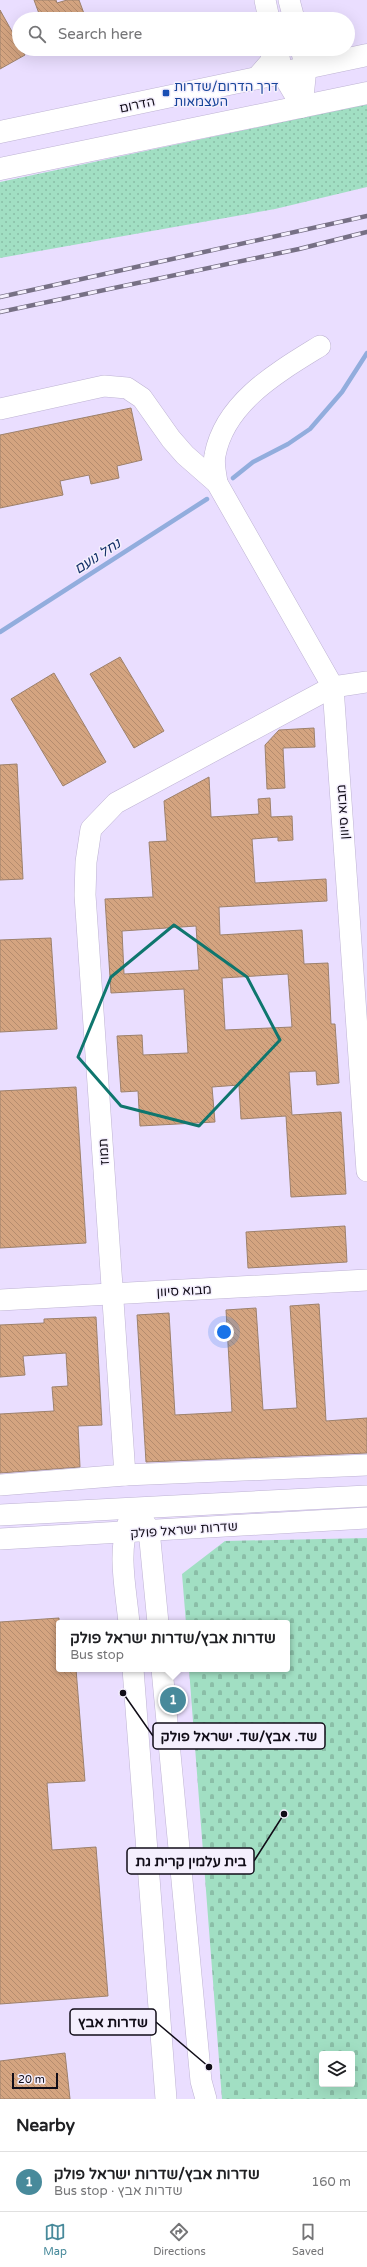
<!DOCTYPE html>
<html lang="en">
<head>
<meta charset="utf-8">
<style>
	:root { --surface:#fff; --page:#f2f2f2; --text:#202124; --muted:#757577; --line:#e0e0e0; --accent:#488a9b }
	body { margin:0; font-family:"Varela Round","Noto Sans Hebrew",sans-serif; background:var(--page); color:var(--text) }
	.controls { position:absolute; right:12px; bottom:12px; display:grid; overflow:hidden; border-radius:4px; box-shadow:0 4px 16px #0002 }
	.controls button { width:36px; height:36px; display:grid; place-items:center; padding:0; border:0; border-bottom:1px solid var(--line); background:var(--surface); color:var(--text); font:20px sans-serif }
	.scale { position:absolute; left:12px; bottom:10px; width:46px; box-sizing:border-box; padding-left:4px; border:2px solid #110d18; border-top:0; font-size:11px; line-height:14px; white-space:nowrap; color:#110d18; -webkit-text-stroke:3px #f4effd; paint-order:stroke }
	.you { position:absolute; left:224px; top:1332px; width:14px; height:14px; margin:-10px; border:3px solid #fff; border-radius:50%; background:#1a73e8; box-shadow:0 0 0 6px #1a73e833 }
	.badge { display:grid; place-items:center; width:26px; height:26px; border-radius:50%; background:var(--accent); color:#fff; font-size:13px; font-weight:700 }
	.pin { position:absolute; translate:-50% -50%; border:2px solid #fff; box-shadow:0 1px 4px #0006 }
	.popup { position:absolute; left:56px; top:1620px; width:234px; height:52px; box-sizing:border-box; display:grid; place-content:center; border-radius:4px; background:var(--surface); filter:drop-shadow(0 1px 3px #0005); font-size:13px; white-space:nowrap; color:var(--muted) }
	.popup b { font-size:15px; color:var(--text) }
	.popup::after { content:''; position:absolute; left:50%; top:100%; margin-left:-8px; border:8px solid transparent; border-top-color:var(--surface) }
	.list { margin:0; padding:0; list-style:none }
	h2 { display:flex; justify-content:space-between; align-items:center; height:52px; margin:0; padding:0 16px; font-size:17px }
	h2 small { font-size:13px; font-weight:400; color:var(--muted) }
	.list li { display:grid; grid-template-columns:26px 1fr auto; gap:12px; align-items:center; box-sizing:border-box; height:60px; padding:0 16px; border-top:1px solid var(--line) }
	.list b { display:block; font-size:15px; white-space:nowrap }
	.list p { margin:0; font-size:13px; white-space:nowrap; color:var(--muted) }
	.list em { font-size:13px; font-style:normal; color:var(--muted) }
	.icon { flex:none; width:22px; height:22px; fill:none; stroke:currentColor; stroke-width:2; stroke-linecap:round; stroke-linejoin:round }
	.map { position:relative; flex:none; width:367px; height:2099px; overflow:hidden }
	.search { position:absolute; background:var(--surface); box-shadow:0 4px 16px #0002; left:12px; right:12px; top:12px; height:44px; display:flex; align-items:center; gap:10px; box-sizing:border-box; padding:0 14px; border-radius:22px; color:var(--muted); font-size:15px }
	.sheet { height:112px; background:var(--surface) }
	nav { display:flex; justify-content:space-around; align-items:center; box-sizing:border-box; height:56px; border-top:1px solid var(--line); background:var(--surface); font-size:11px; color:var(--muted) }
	nav a { display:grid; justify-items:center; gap:2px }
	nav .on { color:var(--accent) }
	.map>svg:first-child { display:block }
	.grass { fill:url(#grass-dots) }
	.cemetery { fill:url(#cemetery-stones); fill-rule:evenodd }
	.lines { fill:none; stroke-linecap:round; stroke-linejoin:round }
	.stream { stroke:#92addd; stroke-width:4.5 }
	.building { fill:url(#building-back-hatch); stroke:#9d816c; fill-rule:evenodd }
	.minor-casing { stroke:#beb3d3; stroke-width:22 }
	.major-casing { stroke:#beb3d3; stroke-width:23 }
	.minor { stroke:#fff; stroke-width:21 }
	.major { stroke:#fff; stroke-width:22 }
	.rail-casing { stroke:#777085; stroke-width:4.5 }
	.rail { stroke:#f4effd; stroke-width:3; stroke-dasharray:9; stroke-linecap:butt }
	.marked { fill:none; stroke:#0f766e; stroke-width:3; stroke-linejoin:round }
	.transit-dot { fill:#1a4fb4; stroke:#f4effd; stroke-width:1.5 }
	.labels { text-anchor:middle; stroke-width:3; stroke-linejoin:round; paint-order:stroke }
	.transit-label { font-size:13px; fill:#164399; stroke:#f4effd; text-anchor:start }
	.street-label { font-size:13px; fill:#110d18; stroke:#f4effd }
	.water-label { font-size:14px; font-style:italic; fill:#133068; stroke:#f4effd }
	.leader { fill:none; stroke:#110d18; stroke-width:1.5 }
	.callout-dot { fill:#110d18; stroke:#f4effd; stroke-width:1.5 }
	.callout { fill:#f4effd; stroke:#110d18; stroke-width:1.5 }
	.callout-label { font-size:14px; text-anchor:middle; font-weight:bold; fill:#110d18 }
</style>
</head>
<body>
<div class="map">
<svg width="367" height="2099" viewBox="0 0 367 2099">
	<defs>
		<pattern id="grass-dots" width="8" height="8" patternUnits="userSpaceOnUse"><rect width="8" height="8" fill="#a1dfc3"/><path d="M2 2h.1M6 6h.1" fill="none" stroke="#8abea7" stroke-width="1.8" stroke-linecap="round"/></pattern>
		<pattern id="cemetery-stones" width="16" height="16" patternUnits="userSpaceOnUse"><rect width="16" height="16" fill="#a1dfc3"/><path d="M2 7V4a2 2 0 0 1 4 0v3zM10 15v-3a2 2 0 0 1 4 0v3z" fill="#8abea7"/></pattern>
		<pattern id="building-back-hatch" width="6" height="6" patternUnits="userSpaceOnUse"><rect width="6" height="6" fill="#d4a480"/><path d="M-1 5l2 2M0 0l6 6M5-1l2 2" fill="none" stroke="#b58c6e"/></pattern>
	</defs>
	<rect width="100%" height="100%" fill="#eadeff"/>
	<!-- grass -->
	<path class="grass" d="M367,104V187L275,209L0,258V182Z"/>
	<!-- cemetery -->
	<path class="cemetery" d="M367,1538V2099H222L189,1669H287V1623H186L182,1574L225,1541ZM322,2054H352V2084H322Z"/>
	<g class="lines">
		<!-- stream -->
		<g class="stream">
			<path d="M233,478L253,462L288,444L310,429L342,392L367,353"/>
			<path d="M0,632L207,499"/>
		</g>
	</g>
	<!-- building -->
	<g class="building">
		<path d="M34,0H56L57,3L67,0H79L86,19H41Z"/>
		<path d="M0,10L19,44V49H22L25,55L0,69Z"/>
		<path d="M131,408L142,460L117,466L119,478L91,484L89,475L60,481L63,495L0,508V435Z"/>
		<path d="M120,657L164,731L134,748L90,674Z"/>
		<path d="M54,673L106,762L63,786L11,699Z"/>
		<path d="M314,728L315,747L283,748L285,788L267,789L265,745L279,730Z"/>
		<path d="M17,764L23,879L0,880V765Z"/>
		<path d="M209,777L211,817L259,814L258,799L270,798L271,817L292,816L293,840L278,841V837L252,839L255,883L326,879L327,901L219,907L220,935L302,930L304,964L328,963L331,1024H335L339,1083L317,1085L316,1071L289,1072L292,1115L341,1112L346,1194L291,1197L286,1116L241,1119L239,1085L212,1087L215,1122L140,1126L138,1091L121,1092L117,1036L142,1035L143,1055L188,1053L184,989L111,993L105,899L153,897L149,842L167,841L164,801ZM196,926L199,970L124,974L122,931ZM288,974L292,1027L225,1030L222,978Z"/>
		<path d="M51,938L57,1029L0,1032V940Z"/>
		<path d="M76,1087L86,1243L0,1248V1091Z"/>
		<path d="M345,1226L347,1262L248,1268L246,1232Z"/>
		<path d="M319,1304L326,1421L367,1418V1453L146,1462L137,1315L169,1313L175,1415L232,1412L226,1310L256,1308L263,1410L297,1408L290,1306Z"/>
		<path d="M96,1317L102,1425L78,1426L80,1467L0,1473V1414L54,1411L52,1387L68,1386L66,1353L23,1356L25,1375L0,1377V1325L44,1323V1319Z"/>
		<path d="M59,1618V1669H76L85,1781L47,1783L52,1850L96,1847L108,1996L0,2004V1622Z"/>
		<path d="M65,2053L70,2099H0V2061Z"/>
	</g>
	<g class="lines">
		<!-- minor casing -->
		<g class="minor-casing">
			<g id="minor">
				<path d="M265,0L269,19"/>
				<path d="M289,0L294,19"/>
				<path d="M301,49L306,68L302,107"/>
				<path d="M279,57L282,73L302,107"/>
				<path d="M0,409L104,386L127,388L142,398L171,439L185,455L217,483L333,687L367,1171"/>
				<path d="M217,483C216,474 213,464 215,455C225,402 278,372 320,346"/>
				<path d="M0,1300L367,1280"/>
				<path d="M125,1475L85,895L86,862L91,829L116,803L323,692L333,687L367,682"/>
				<path d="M0,1485L125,1475L367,1465"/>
				<path d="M0,1515L367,1496"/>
				<path d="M142,1518L149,1530L158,1623"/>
				<path d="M129,1521C117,1552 126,1590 129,1623"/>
				<path d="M0,1539L367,1518"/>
				<path d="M133,1669L166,2099"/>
				<path d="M162,1669L201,2081L206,2099"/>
			</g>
		</g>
		<!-- major casing -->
		<g class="major-casing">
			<g id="major">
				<path d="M257,78L271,62L274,49"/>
				<path d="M0,132L367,55"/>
				<path d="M0,169L367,93"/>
			</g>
		</g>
		<!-- minor -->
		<use href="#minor" class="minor"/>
		<!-- major -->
		<use href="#major" class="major"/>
		<!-- rail casing -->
		<g class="rail-casing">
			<g id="rail">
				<path d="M0,297L367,216"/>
				<path d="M0,312L299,249L367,232"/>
			</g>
		</g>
		<!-- rail -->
		<use href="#rail" class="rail"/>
	</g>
	<!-- marked area -->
	<path class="marked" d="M174,925L247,977L280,1040L199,1126L121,1106L78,1057L111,977Z"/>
	<!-- markers -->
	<rect class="transit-dot" x="162" y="89" width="8" height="8" rx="2"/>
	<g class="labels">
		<!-- transit labels -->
		<g class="transit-label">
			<text x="174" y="91">דרך הדרום/שדרות<tspan x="174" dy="15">העצמאות</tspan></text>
		</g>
		<!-- street labels -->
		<g class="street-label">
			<text transform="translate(137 104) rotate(-12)" y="5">הדרום</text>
			<text transform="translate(342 812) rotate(-94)" y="5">מבוא סיוון</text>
			<text transform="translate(103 1152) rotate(-94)" y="5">תמוז</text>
			<text transform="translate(184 1290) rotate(-3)" y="5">מבוא סיוון</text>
			<text transform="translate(184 1529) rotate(-4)" y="5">שדרות ישראל פולק</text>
		</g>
		<!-- water labels -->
		<g class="water-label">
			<text transform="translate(97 556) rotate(-33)" y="5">נחל נועם</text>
		</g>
	</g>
	<!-- callouts -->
	<path class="leader" d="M123 1693L153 1736M284 1814L254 1861M209 2067L156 2022"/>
	<g class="callout-dot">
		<circle cx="123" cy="1693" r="4"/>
		<circle cx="284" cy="1814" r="4"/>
		<circle cx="209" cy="2067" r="4"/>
	</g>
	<g class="callout">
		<rect x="153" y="1723" width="172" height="26" rx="4"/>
		<rect x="127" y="1848" width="127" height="26" rx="4"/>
		<rect x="70" y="2009" width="86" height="26" rx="4"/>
	</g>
	<g class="callout-label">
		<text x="239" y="1741">שד. אבץ/שד. ישראל פולק</text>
		<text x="191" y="1866">בית עלמין קרית גת</text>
		<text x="113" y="2027">שדרות אבץ</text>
	</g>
</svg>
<div class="controls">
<button><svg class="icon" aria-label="layers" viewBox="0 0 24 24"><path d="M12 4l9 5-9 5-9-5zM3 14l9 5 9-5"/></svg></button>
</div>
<div class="scale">20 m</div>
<div class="you"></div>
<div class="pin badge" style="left:173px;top:1700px">1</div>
<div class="popup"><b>שדרות אבץ/שדרות ישראל פולק</b>Bus stop</div>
<div class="search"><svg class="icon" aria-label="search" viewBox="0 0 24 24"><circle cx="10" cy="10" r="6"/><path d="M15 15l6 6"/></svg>Search here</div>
</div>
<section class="sheet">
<h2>Nearby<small></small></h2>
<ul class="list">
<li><span class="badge">1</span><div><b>שדרות אבץ/שדרות ישראל פולק</b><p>Bus stop · שדרות אבץ</p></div><em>160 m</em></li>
</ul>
</section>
<nav>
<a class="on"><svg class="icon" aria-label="map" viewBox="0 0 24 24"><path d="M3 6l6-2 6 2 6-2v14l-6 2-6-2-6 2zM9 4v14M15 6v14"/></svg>Map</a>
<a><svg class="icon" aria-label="directions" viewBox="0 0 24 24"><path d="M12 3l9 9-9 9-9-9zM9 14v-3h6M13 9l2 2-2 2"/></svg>Directions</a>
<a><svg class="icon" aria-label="saved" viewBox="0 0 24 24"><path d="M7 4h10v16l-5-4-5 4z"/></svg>Saved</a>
</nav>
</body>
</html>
